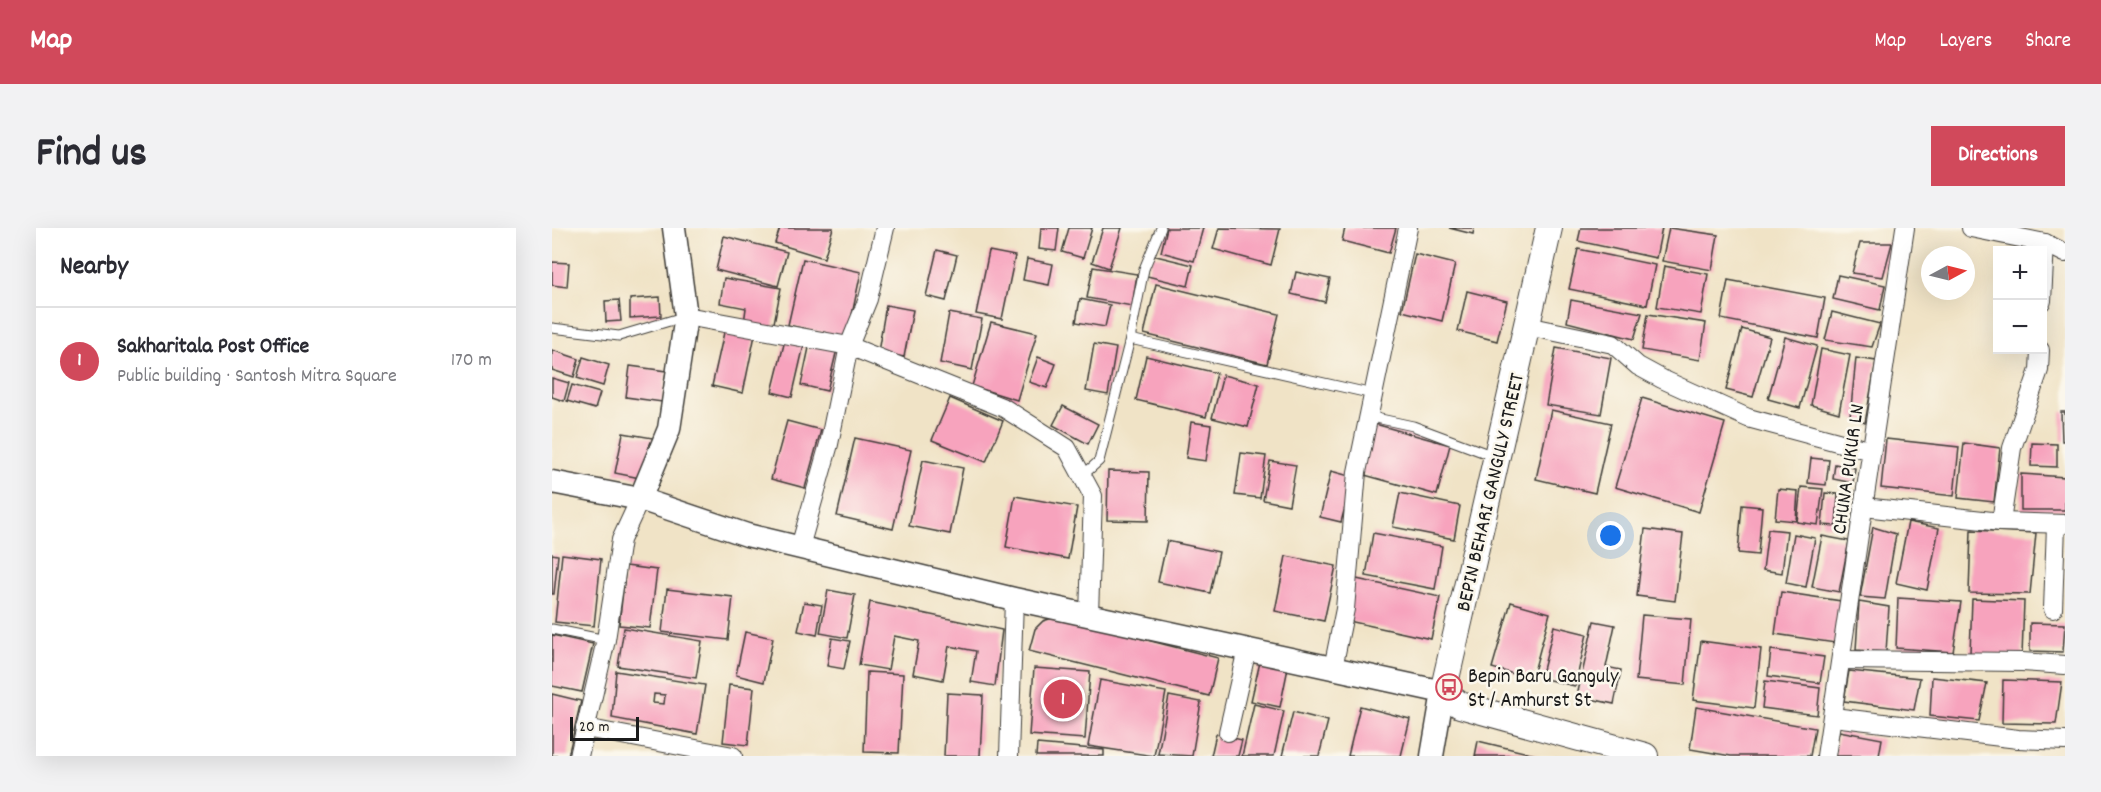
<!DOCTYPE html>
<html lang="en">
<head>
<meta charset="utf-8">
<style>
	:root { --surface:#fff; --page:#f2f2f3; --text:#2b2b33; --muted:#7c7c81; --line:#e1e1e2; --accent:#d1495b }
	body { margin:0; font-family:Dekko,sans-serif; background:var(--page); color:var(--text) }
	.controls { position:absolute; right:18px; top:18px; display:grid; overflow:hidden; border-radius:0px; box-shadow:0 6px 24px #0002 }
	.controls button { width:54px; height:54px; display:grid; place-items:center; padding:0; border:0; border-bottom:2px solid var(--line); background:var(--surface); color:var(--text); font:30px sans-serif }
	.compass { position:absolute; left:1369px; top:18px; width:54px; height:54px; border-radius:50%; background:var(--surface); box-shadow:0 6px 24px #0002; rotate:83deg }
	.scale { position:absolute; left:18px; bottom:15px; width:69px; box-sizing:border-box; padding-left:6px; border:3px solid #1c1c1c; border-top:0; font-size:16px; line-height:21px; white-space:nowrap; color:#1c1c1c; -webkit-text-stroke:4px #fbf7ec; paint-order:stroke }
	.you { position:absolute; left:1059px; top:308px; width:21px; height:21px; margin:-15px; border:4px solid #fff; border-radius:50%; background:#1a73e8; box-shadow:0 0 0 9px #1a73e833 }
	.badge { display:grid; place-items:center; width:39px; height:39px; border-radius:50%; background:var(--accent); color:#fff; font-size:20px; font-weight:700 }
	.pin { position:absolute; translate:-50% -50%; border:3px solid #fff; box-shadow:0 2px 6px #0006 }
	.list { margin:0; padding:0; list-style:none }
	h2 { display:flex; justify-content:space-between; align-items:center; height:78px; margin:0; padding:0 24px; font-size:26px }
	h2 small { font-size:20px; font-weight:400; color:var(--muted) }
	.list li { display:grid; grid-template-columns:39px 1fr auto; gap:18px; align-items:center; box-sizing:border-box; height:108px; padding:0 24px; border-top:2px solid var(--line) }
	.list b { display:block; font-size:22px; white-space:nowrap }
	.list p { margin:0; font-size:20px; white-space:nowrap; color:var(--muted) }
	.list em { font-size:20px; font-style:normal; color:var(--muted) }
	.map { position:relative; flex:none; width:1513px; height:528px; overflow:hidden; border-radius:0px }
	header { display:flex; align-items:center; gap:36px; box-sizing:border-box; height:84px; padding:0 30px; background:var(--accent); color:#fff }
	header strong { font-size:28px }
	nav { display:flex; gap:33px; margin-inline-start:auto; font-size:21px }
	.intro { display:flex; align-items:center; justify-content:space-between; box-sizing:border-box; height:144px; padding:0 36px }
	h1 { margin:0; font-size:42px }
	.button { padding:15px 27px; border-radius:0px; background:var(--accent); color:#fff; font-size:21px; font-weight:700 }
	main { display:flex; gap:36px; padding:0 36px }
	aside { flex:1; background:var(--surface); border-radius:0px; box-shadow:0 6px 24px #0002 }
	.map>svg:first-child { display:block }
	.building { fill:#f7a3bd; fill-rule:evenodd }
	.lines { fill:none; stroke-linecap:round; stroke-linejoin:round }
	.service-casing { stroke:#3c3a36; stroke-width:11 }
	.minor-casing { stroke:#3c3a36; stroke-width:20 }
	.tertiary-casing { stroke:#3c3a36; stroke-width:25 }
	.secondary-casing { stroke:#3c3a36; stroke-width:28 }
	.service { stroke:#fff; stroke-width:9 }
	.minor { stroke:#fff; stroke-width:18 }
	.tertiary { stroke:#fff; stroke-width:22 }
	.secondary { stroke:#fff; stroke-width:26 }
	.labels { text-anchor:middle; stroke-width:5; stroke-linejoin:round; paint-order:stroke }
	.street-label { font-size:21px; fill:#1c1c1c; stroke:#fbf7ec }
	.poi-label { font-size:21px; fill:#1c1c1c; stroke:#fbf7ec; text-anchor:start }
</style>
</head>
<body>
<header>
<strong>Map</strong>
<nav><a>Map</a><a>Layers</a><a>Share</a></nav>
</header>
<div class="intro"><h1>Find us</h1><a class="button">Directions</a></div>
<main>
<aside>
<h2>Nearby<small></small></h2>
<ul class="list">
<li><span class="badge">1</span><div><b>Sakharitala Post Office</b><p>Public building · Santosh Mitra Square</p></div><em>170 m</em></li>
</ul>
</aside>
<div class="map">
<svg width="1513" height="528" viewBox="0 0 1513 528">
	<rect width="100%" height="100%" fill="#fbf7ec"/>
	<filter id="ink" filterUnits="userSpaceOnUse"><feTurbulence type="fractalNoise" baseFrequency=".0167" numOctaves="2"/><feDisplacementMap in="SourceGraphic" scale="12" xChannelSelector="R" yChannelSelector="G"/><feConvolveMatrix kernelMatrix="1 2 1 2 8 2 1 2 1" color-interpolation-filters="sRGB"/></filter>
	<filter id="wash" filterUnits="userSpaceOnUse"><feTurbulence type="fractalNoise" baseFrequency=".008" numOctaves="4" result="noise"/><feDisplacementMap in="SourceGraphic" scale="24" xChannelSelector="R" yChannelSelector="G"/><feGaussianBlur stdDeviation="1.35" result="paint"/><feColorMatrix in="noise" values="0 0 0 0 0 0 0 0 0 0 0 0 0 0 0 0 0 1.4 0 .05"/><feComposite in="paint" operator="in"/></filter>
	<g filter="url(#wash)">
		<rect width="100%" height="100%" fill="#f0e3c6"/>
		<g id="blocks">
			<!-- building -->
			<g class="building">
				<path d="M228,0H281L272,30L223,15Z"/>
				<path d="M489,0H507L504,23L487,21Z"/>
				<path d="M517,0H540L531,30L510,24Z"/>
				<path d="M551,0H570L557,40L540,34Z"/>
				<path d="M615,0H651L642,33L609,24Z"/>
				<path d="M667,0L728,1L719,37L661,21Z"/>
				<path d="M793,0H844L837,25L790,13Z"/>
				<path d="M897,0H922L921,6Z"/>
				<path d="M1029,0H1110L1104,30L1026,13Z"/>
				<path d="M1117,0L1166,7L1160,42L1110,33Z"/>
				<path d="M172,8L235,24L226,58L164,42Z"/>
				<path d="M1308,15H1340L1331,49L1300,45Z"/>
				<path d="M1026,21L1103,37L1095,77L1017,61Z"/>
				<path d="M385,22L405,27L394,73L374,68Z"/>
				<path d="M437,23L463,28L450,91L424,86Z"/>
				<path d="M863,26L903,36L890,93L850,83Z"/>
				<path d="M600,27L641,37L636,58L595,48Z"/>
				<path d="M251,31L309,44L295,110L236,97Z"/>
				<path d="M475,31L501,36L497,57L471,52Z"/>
				<path d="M0,34L17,35L15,59L0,57Z"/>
				<path d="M1112,38L1156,46L1149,86L1105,79Z"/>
				<path d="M541,39L585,46L580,78L535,70Z"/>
				<path d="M744,44L778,51L773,74L739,66Z"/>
				<path d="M1286,47L1333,57L1328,82L1281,71Z"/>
				<path d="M172,50L229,60L221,100L192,95L194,80L168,75Z"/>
				<path d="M1176,52L1273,70L1266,110L1169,91Z"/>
				<path d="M604,56L727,86L715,136L592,106Z"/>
				<path d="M915,63L955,73L945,113L906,103Z"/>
				<path d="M108,69L109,88L78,90V71Z"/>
				<path d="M528,71L558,77L553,99L524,94Z"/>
				<path d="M67,72L69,93L54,94L53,73Z"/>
				<path d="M1019,72L1090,85L1082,111L1015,94Z"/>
				<path d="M334,77L361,82L352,129L326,124Z"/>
				<path d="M1280,84L1328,96L1320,119L1273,112Z"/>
				<path d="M397,85L430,91L420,142L388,135Z"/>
				<path d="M1096,86L1154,95L1148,132L1090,122Z"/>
				<path d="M439,94L485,105L465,172L420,158Z"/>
				<path d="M173,100L203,107L191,165L160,158Z"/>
				<path d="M1190,101L1218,109L1201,169L1174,162Z"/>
				<path d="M1233,109L1265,118L1248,180L1216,171Z"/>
				<path d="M233,112L252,117L240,169L220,164Z"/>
				<path d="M258,115L285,121L275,163L249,157Z"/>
				<path d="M542,116L564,120L556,167L534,163Z"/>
				<path d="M1004,120L1059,130L1049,186L994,177Z"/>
				<path d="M1269,121L1298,127L1287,185L1259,177Z"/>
				<path d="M0,122L27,131L22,149L0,142Z"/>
				<path d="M594,128L665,145L654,189L584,172Z"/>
				<path d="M31,129L57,137L51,158L25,150Z"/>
				<path d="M486,129L504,136L495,160L477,154Z"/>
				<path d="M1304,130L1324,133L1313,195L1298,189Z"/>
				<path d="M78,138L114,143L110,174L74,169Z"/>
				<path d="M671,147L707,156L696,199L660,190Z"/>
				<path d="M0,150L17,155L12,173L0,169Z"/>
				<path d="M20,157L48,165L43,181L15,173Z"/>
				<path d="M398,170L451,193L434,234L380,212Z"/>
				<path d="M1090,170L1173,195L1147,284L1063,259Z"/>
				<path d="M511,178L546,196L536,216L501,197Z"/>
				<path d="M999,182L1059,195L1043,265L984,251Z"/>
				<path d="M1509,184H1513V213H1510Z"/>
				<path d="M235,193L269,202L253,260L219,251Z"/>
				<path d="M639,194L659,197L654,233L634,230Z"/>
				<path d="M823,196L898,217L885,267L809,246Z"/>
				<path d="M71,205L101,210L93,251L63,245Z"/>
				<path d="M303,210L359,222L341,301L285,288Z"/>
				<path d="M1334,211L1407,219L1402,268L1329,260Z"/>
				<path d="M1412,215L1448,220L1442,274L1406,270Z"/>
				<path d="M1480,215L1505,216V239L1479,238Z"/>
				<path d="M689,225L714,228L708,270L683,267Z"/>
				<path d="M1259,230L1277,232L1274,257L1256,255Z"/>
				<path d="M371,232L411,240L398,306L357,298Z"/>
				<path d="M718,233L744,237L737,277L711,272Z"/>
				<path d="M1283,236L1303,240L1301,255L1281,251Z"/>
				<path d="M556,243L597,244L596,293L555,292Z"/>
				<path d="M779,243L801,249L789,294L768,289Z"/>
				<path d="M1469,246L1513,249V282H1469Z"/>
				<path d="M1249,259L1271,261L1266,297L1245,294Z"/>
				<path d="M1226,261L1246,263L1244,293L1223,291Z"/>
				<path d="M848,265L908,278L902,311L841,299Z"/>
				<path d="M1273,265L1286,266L1284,298L1270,297Z"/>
				<path d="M463,268L525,279L516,331L454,319Z"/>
				<path d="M1190,277L1210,279L1206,327L1186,325Z"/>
				<path d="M1356,294L1387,300L1375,362L1344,355Z"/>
				<path d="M1321,299L1344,306L1333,371L1308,369Z"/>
				<path d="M1093,301L1131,306L1123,373L1085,368Z"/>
				<path d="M1216,301L1235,303L1230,345L1211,342Z"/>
				<path d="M1419,302L1484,305L1478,366L1417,365Z"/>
				<path d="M821,305L890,318L883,361L814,348Z"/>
				<path d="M1242,306L1263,310L1254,359L1234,355Z"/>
				<path d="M1270,308L1297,313L1287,364L1260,359Z"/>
				<path d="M615,313L667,324L658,365L606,354Z"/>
				<path d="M0,326L6,327L2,366H0Z"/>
				<path d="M10,326L49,331L42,398L3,394Z"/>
				<path d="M734,328L784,338L772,393L723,383Z"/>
				<path d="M74,338L105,342L98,400L67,397Z"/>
				<path d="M800,350L888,369L879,411L792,392Z"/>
				<path d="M115,361L181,369L176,412L110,404Z"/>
				<path d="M276,362L303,367L295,410L268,405Z"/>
				<path d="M1229,364L1289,373L1283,415L1223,406Z"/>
				<path d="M1346,370L1409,374L1401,424L1344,420Z"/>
				<path d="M1420,371L1472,373L1470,428L1418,425Z"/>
				<path d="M252,374L270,377L265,407L246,403Z"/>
				<path d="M318,374L450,402L443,458L419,454L424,423L397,418L391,452L361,446L367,413L342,408L336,442L307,437Z"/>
				<path d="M959,374L998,385L980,451L940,440Z"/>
				<path d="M1307,374L1337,379L1334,424L1304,422Z"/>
				<path d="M1090,387L1139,391L1133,457L1084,452Z"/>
				<path d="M504,389L666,430L657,468L477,423L483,401L491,393Z"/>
				<path d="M1042,393L1063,397L1054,439L1069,442L1062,476L1025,468Z"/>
				<path d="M1478,395L1513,396L1511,424L1478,423Z"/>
				<path d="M1002,398L1035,406L1023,458L989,450Z"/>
				<path d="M72,400L150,413L144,450L66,438Z"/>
				<path d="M193,404L221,410L212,454L184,447Z"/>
				<path d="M0,407L41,416L30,464L0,458Z"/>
				<path d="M280,410L298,413L292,441L275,438Z"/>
				<path d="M1149,413L1209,421L1202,480L1141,472Z"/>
				<path d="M1219,422L1272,429L1268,455L1216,448Z"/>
				<path d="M708,434L736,440L728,479L699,473Z"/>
				<path d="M482,440L538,444L533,511L477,507Z"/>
				<path d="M64,443L153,457L145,506L60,490ZM102,466L113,467L112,476L101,475Z"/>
				<path d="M1297,443L1368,450L1362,482L1292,473Z"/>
				<path d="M315,444L351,446L347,525L312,524Z"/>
				<path d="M1380,449L1435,455L1427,493L1378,488Z"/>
				<path d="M548,452L614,464L602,528L536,518Z"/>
				<path d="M1451,452L1510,454L1504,496L1450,495Z"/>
				<path d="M1213,453L1268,460L1265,487L1210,480Z"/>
				<path d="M177,457L202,460L196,517L171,514Z"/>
				<path d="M395,465L431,467L428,528H392Z"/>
				<path d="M0,466L29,473L16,528H0Z"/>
				<path d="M617,468L649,474L640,528L606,526Z"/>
				<path d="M702,476L732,483L722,528H690Z"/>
				<path d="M808,478L858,491L849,528H796Z"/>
				<path d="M1144,479L1263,500L1258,528H1179L1138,521Z"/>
				<path d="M741,484L776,493L767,528H730Z"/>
				<path d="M1287,503L1330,511L1327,528H1282Z"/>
				<path d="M664,506L690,512L686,528H659Z"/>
				<path d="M926,513L984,527V528H923Z"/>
				<path d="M485,516L552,522V528H484Z"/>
			</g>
		</g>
	</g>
	<g filter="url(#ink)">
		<use href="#blocks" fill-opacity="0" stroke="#3c3a36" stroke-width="1.5"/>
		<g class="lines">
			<!-- service casing -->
			<g class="service-casing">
				<g id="service">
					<path d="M0,100L67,108L131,89"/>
					<path d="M578,111L821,166"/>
					<path d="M815,188L861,198L944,229"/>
					<path d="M530,248L547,233L578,111L592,41L609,0"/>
					<path d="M0,401L54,412"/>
				</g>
			</g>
			<!-- minor casing -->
			<g class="minor-casing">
				<g id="minor">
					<path d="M1419,0L1493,15L1513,25"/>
					<path d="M1490,73L1493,15"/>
					<path d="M134,88L297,118L452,180L515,220L541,268L537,386"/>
					<path d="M975,98L1061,116L1086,138L1110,151L1196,190L1319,223"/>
					<path d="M1312,279L1449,294L1513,296"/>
					<path d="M1449,294L1460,220L1487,142L1488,122"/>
					<path d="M248,319L277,216L297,118L316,71L333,0"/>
					<path d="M1501,381L1504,297"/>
					<path d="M1290,432L1470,434L1513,437"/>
					<path d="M781,440L793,381L805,244L856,0"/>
					<path d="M1281,489L1466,511L1513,513"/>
					<path d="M33,500L181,528"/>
					<path d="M676,504L695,421"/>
					<path d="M27,528L54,412L69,312L88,271"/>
					<path d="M457,528L462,371"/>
					<path d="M1274,528L1353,0"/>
				</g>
			</g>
			<!-- tertiary casing -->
			<g class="tertiary-casing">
				<g id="tertiary">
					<path d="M0,254L88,271L195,307L462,371L891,464L880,528"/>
					<path d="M88,271L117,201L134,88L122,0"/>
				</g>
			</g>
			<!-- secondary casing -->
			<g class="secondary-casing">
				<path id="secondary" d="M997,0L891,464L908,477L1093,528"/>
			</g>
			<!-- service -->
			<use href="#service" class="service"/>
			<!-- minor -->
			<use href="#minor" class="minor"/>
			<!-- tertiary -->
			<use href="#tertiary" class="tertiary"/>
			<!-- secondary -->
			<use href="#secondary" class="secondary"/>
		</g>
	</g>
	<!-- icons -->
	<defs>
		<g id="bus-ring" transform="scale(1.35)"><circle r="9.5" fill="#fbf7ec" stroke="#d1495b" stroke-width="1.5"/><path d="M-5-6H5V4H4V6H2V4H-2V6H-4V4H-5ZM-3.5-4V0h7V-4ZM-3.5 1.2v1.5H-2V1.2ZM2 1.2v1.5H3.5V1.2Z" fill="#d1495b"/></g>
	</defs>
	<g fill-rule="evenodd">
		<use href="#bus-ring" x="897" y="459"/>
	</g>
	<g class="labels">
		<!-- street labels -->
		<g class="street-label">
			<text transform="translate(1295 241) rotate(-82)" y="7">CHUNA PUKUR LN</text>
			<text transform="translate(937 264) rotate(-77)" y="7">BEPIN BEHARI GANGULY STREET</text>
		</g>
		<!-- poi labels -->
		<g class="poi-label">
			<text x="916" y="454">Bepin Baru Ganguly<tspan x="916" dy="24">St / Amhurst St</tspan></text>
		</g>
	</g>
</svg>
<div class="controls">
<button>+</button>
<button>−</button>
</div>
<svg class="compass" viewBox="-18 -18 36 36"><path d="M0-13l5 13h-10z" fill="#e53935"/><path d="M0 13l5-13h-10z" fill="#7c7c81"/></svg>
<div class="scale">20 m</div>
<div class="you"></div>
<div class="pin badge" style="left:511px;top:471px">1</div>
</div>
</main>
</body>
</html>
